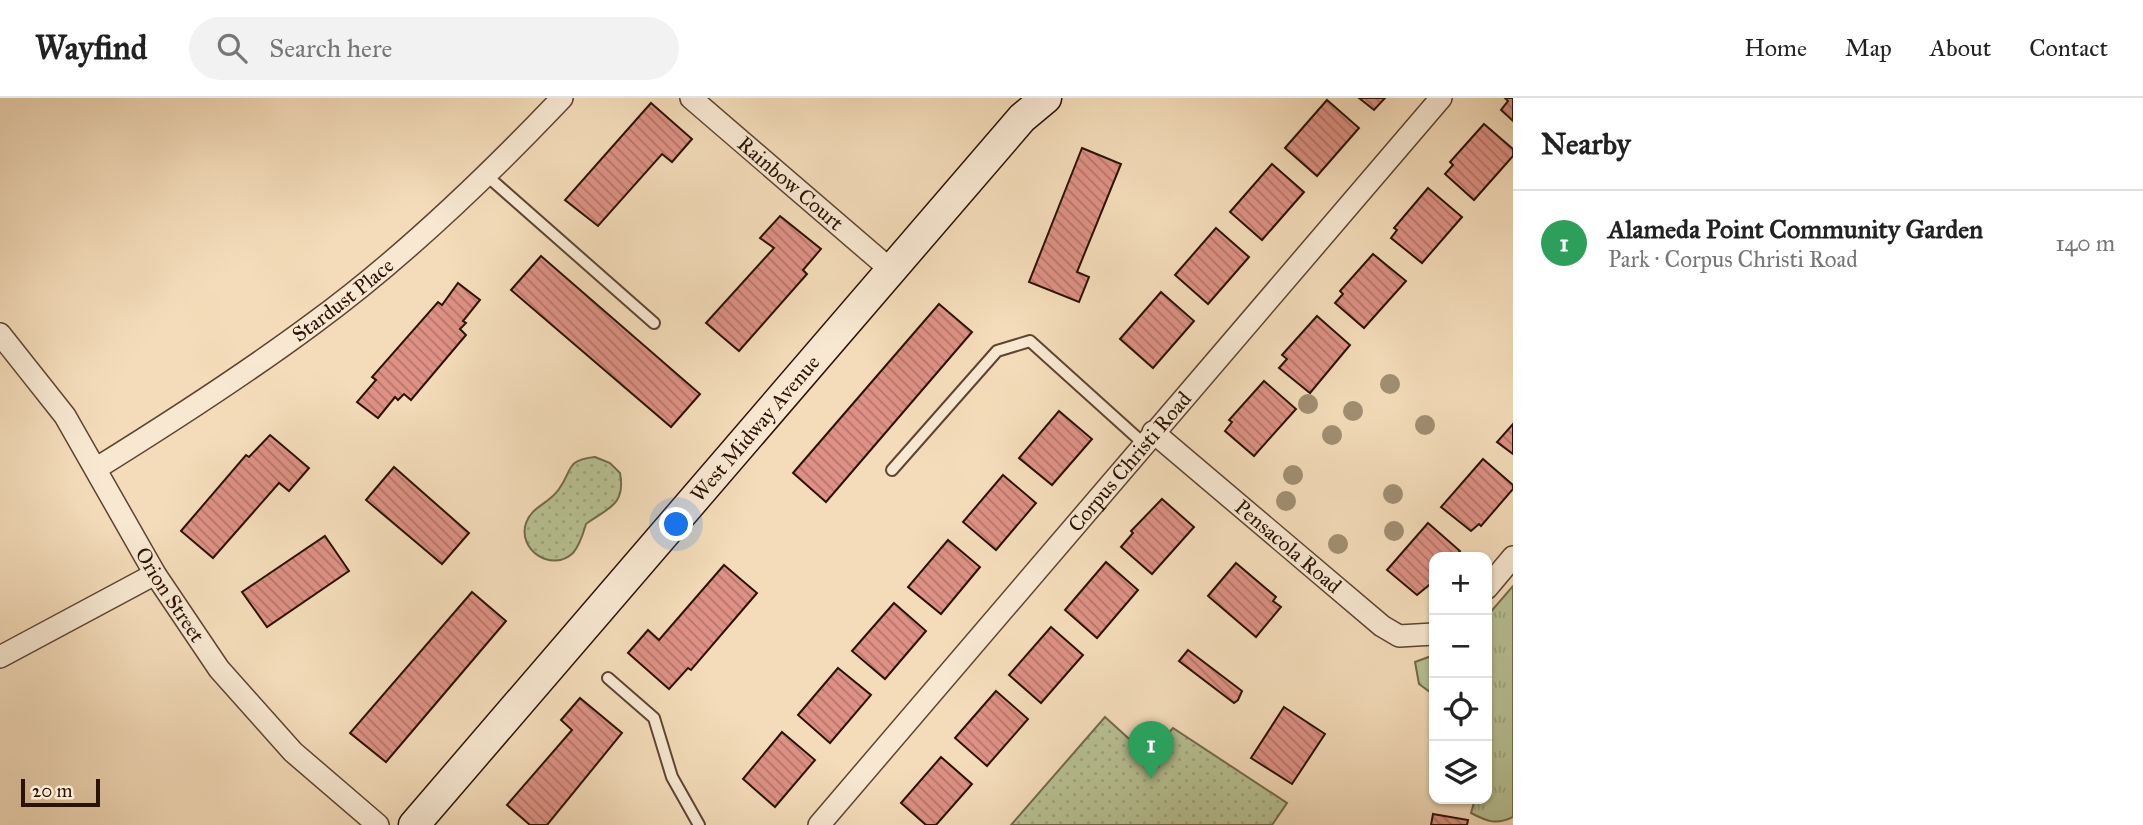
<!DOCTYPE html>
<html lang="en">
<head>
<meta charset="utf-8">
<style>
	:root { --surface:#fff; --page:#f2f2f2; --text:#222; --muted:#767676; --line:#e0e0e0; --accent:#db2777 }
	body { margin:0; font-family:"IM FELL Great Primer",serif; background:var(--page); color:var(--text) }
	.controls { position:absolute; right:21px; bottom:21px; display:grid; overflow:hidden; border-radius:14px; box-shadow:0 2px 5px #0004 }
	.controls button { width:63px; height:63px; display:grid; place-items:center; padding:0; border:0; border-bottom:2px solid var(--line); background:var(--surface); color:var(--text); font:35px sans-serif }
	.scale { position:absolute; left:21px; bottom:18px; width:79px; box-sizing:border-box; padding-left:7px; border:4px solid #2c1205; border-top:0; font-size:19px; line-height:24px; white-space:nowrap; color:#2c1205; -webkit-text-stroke:5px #f8e8d2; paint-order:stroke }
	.you { position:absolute; left:677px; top:427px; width:24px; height:24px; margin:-18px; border:5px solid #fff; border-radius:50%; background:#1a73e8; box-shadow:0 0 0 10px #1a73e833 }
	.badge { display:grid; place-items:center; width:46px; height:46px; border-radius:50%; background:var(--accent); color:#fff; font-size:23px; font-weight:700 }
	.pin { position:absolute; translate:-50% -58px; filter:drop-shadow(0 2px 4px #0008) }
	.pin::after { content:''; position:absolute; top:37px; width:24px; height:21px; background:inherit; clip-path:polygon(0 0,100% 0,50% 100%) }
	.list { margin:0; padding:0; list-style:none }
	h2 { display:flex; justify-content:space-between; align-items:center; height:91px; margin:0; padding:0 28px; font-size:30px }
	h2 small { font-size:23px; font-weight:400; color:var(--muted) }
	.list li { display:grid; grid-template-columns:46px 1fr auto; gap:21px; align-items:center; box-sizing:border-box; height:105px; padding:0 28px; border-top:2px solid var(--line) }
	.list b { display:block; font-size:26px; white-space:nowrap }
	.list p { margin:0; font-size:23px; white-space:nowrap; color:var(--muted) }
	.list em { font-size:23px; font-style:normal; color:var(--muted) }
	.icon { flex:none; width:38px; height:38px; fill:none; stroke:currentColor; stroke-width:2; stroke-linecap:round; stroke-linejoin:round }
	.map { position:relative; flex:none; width:1513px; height:727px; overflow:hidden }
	header { display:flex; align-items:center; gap:42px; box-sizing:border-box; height:98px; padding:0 35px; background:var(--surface); border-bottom:2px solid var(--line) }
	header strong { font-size:33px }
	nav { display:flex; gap:38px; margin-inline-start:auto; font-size:24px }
	.search { width:490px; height:63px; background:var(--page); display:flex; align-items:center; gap:18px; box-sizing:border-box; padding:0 24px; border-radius:38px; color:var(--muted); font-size:26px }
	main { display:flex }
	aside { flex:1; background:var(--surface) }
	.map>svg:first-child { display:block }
	.grass { fill:url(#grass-tufts); stroke:#726a4c; stroke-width:2 }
	.park { fill:url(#park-dots); stroke:#726a4c; stroke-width:2 }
	.building { fill:url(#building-back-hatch); stroke:#2c1205; stroke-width:2 }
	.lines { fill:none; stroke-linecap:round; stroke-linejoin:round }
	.lane-casing { stroke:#5e4432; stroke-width:14 }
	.street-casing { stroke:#5e4432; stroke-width:24 }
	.secondary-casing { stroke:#2c1205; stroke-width:33 }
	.lane { stroke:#f8e8d2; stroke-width:10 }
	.street { stroke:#f8e8d2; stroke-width:21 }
	.secondary { stroke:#f8e8d2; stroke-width:30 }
	.tree { fill:#a18e72 }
	.labels { text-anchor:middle; stroke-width:6; stroke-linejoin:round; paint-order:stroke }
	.street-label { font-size:21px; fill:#2c1205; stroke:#f8e8d2 }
</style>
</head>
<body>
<header>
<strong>Wayfind</strong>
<div class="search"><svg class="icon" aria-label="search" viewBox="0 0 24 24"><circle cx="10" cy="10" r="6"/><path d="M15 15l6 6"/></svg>Search here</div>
<nav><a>Home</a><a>Map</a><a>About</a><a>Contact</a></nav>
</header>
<main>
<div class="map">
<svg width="1513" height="727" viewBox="0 0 1513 727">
	<defs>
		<pattern id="grass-tufts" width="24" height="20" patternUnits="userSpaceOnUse" patternTransform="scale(1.75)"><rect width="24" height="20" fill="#b7c193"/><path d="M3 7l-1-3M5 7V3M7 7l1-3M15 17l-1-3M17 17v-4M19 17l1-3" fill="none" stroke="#9ea57d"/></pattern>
		<pattern id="park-dots" width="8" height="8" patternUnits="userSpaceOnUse" patternTransform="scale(1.75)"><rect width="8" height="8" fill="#b7c193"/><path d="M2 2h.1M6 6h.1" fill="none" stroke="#9ea57d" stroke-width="1.8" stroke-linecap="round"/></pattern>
		<pattern id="building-back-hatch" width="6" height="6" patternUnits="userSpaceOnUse" patternTransform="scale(1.75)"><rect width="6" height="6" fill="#de9184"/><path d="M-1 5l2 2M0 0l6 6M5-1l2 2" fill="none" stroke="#b4756a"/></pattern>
	</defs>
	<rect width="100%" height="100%" fill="#f4dcba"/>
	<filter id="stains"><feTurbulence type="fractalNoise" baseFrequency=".00286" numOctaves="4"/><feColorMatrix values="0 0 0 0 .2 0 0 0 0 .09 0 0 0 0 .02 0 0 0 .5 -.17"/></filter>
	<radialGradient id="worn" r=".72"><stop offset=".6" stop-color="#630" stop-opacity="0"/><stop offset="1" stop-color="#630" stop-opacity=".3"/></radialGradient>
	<!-- grass -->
	<g class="grass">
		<path d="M1513,488V719C1497,727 1488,724 1471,715L1475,701H1487L1490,640L1487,637V518Z"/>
		<path d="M1434,557V597L1419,586L1415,564Z"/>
	</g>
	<!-- park -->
	<g class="park">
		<path d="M595,359L610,365L620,375C626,407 608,410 586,426C583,436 580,447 573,455C552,475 517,452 526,425C532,408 549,406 559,391C573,372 565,362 595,359Z"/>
		<path d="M1105,619L1148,658L1173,630L1287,705L1272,727H1011Z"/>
	</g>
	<!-- building -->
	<g class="building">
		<path d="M1359,0H1385L1374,12Z"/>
		<path d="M1513,0V23L1501,12L1508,3L1505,0Z"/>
		<path d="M1327,2L1359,30L1317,78L1285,50Z"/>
		<path d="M651,5L692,41L672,64L662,56L598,128L565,102Z"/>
		<path d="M1484,26L1513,51V58L1474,102L1445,76L1453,67L1450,64Z"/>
		<path d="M1082,50L1121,66L1077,174L1089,179L1079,204L1029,184Z"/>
		<path d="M1272,66L1304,94L1262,142L1230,114Z"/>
		<path d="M1428,90L1462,119L1422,165L1391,140L1397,132L1394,130Z"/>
		<path d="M780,118L821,151L803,172L807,176L739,253L706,225L774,150L760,140Z"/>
		<path d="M1216,130L1249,159L1208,206L1175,177Z"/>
		<path d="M1373,156L1406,183L1364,230L1335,205L1343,196L1340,193Z"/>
		<path d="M541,158L700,296L671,329L511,192Z"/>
		<path d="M458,185L480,202L463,223L466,225L460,231L466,237L411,302L404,296L398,302L395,299L378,320L357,304L376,282L372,279L438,204L442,207Z"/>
		<path d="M1161,194L1194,223L1153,270L1120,241Z"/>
		<path d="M939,206L972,234L826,404L793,375Z"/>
		<path d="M1317,218L1350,247L1310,295L1279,270L1287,261L1282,257Z"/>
		<path d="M1264,283L1296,311L1254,358L1225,333L1232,324L1229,322Z"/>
		<path d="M1059,313L1092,341L1052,387L1019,360Z"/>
		<path d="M1513,326V356L1497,344Z"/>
		<path d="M270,337L309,370L289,393L279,385L213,460L181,433L246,357L249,359Z"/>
		<path d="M1483,361L1513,387V391L1481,428L1479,426L1471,433L1441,409Z"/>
		<path d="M394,369L469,435L442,466L366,402Z"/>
		<path d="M1003,377L1036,405L996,452L963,424Z"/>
		<path d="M1162,401L1194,429L1152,476L1121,449L1133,435L1131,433Z"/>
		<path d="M1428,425L1460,453L1455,459H1434V483L1417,497L1387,472Z"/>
		<path d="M325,438L349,473L267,529L242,494Z"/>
		<path d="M948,442L980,469L941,516L908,489Z"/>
		<path d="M1106,464L1138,492L1097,540L1065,512Z"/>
		<path d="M1236,465L1276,499L1273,503L1281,509L1256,539L1208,498Z"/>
		<path d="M724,467L757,495L691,572L688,570L669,591L628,555L648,532L659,542Z"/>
		<path d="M472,494L506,523L386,664L350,635Z"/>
		<path d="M894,505L926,533L885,581L852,553Z"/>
		<path d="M1051,529L1083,557L1041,605L1009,577Z"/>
		<path d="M1188,552L1242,593L1238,602L1234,605L1179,563Z"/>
		<path d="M838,570L871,597L830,645L798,617Z"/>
		<path d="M996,593L1028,621L987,668L955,640Z"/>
		<path d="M580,600L622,635L547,727H530L507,707L572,632L561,622Z"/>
		<path d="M1284,609L1325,636L1292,686L1251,660Z"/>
		<path d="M782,634L815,662L775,709L743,681Z"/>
		<path d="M941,659L972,686L936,727H926L901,705Z"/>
		<path d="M1433,716L1468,722L1467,727H1431Z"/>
	</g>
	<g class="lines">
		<!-- lane casing -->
		<g class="lane-casing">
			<g id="lane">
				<path d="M486,77L654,225"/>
				<path d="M892,372L997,253L1030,243L1143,345"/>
				<path d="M608,580L654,620L672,679L699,727"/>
			</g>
		</g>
		<!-- street casing -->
		<g class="street-casing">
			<g id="street">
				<path id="s1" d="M691,0L891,172"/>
				<path id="s2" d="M0,236L65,318L155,476L219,571L293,654L378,727"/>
				<path id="s3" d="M1153,334L1382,528L1399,538L1434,536"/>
				<path id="s4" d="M97,370C171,324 244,277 314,225C403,160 485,81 562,0"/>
				<path d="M1487,490L1513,459"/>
				<path d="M0,559L155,476"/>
				<path id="s5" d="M819,727L1441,0"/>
			</g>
		</g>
		<!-- secondary casing -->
		<g class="secondary-casing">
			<g id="secondary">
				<path id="s6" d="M414,727L1022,20L1046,0"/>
			</g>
		</g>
		<!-- lane -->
		<use href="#lane" class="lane"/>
		<!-- street -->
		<use href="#street" class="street"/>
		<!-- secondary -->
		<use href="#secondary" class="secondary"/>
	</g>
	<!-- trees -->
	<g class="tree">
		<circle cx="1390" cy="286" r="10"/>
		<circle cx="1308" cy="306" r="10"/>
		<circle cx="1353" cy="313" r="10"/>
		<circle cx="1425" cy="327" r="10"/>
		<circle cx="1332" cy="337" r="10"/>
		<circle cx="1293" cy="377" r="10"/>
		<circle cx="1393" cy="396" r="10"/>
		<circle cx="1286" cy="403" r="10"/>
		<circle cx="1394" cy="433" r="10"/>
		<circle cx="1338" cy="446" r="10"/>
	</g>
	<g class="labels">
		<!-- street labels -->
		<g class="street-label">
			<text dy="7" stroke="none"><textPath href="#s1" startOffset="131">Rainbow Court</textPath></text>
			<text dy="7" stroke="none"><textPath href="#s4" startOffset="298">Stardust Place</textPath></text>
			<text dy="7" stroke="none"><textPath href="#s6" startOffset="523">West Midway Avenue</textPath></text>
			<text dy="7" stroke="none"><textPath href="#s5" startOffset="478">Corpus Christi Road</textPath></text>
			<text dy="7" stroke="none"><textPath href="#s3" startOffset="177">Pensacola Road</textPath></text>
			<text dy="7" stroke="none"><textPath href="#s2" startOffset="312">Orion Street</textPath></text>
		</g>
	</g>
	<rect width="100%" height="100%" filter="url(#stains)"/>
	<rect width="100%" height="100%" fill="url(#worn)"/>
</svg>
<div class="controls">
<button>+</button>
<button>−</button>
<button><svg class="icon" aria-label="locate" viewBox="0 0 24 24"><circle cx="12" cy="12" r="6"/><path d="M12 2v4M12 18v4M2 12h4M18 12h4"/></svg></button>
<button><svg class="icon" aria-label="layers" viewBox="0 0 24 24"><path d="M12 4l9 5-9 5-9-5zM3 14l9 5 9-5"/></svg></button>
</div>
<div class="scale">20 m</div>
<div class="you"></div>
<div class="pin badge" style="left:1151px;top:681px;background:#2e9e5b">1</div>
</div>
<aside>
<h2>Nearby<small></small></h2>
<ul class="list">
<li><span class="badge" style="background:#2e9e5b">1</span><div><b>Alameda Point Community Garden</b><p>Park · Corpus Christi Road</p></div><em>140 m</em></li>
</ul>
</aside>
</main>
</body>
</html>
